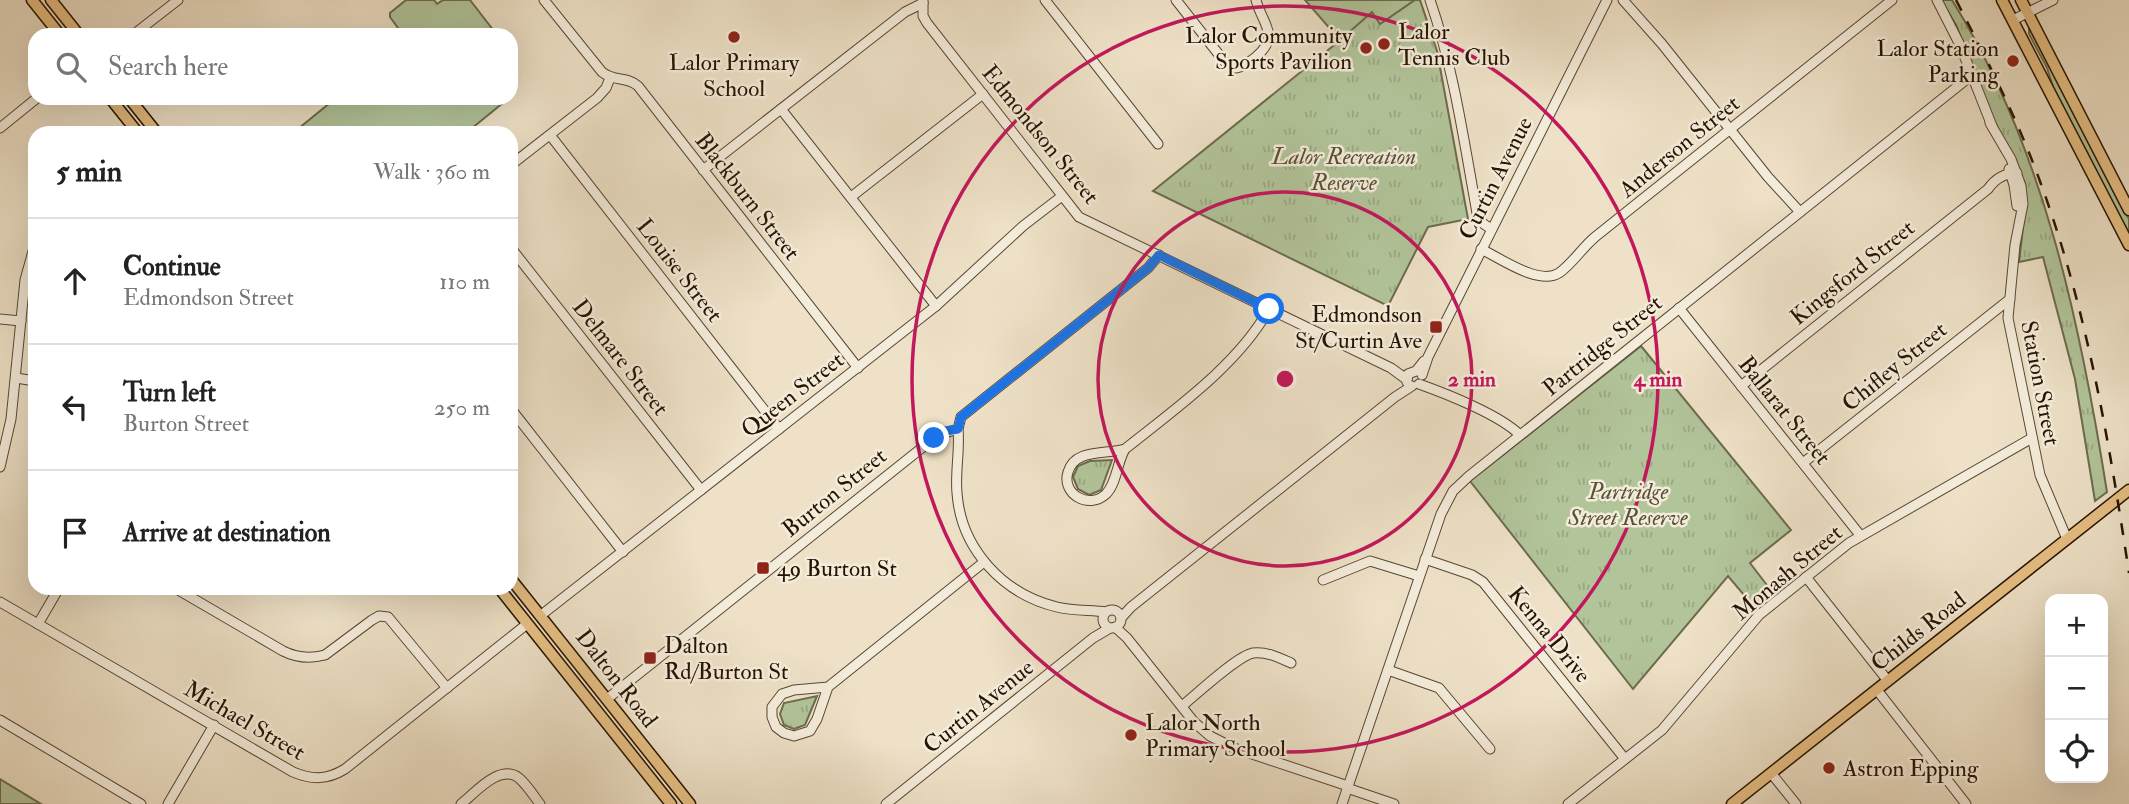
<!DOCTYPE html>
<html lang="en">
<head>
<meta charset="utf-8">
<style>
	:root { --surface:#fff; --page:#f6f6f6; --text:#222; --muted:#767676; --line:#e0e0e0 }
	body { margin:0; font-family:"IM FELL Double Pica",serif; background:var(--page); color:var(--text) }
	.controls { position:absolute; right:21px; bottom:21px; display:grid; overflow:hidden; border-radius:14px; box-shadow:0 7px 28px #0002 }
	.controls button { width:63px; height:63px; display:grid; place-items:center; padding:0; border:0; border-bottom:2px solid var(--line); background:var(--surface); color:var(--text); font:35px sans-serif }
	.stop { position:absolute; width:21px; height:21px; margin:-16px; border:5px solid #1a73e8; border-radius:50%; background:#fff }
	.stop.end { background:#1a73e8; border-color:#fff; box-shadow:0 2px 7px #0008 }
	.list { margin:0; padding:0; list-style:none }
	h2 { display:flex; justify-content:space-between; align-items:center; height:91px; margin:0; padding:0 28px; font-size:30px }
	h2 small { font-size:23px; font-weight:400; color:var(--muted) }
	.list li { display:grid; grid-template-columns:46px 1fr auto; gap:21px; align-items:center; box-sizing:border-box; height:126px; padding:0 28px; border-top:2px solid var(--line) }
	.list b { display:block; font-size:26px; white-space:nowrap }
	.list p { margin:0; font-size:23px; white-space:nowrap; color:var(--muted) }
	.list em { font-size:23px; font-style:normal; color:var(--muted) }
	.icon { flex:none; width:38px; height:38px; fill:none; stroke:currentColor; stroke-width:2; stroke-linecap:round; stroke-linejoin:round }
	.map { position:relative; flex:none; width:2129px; height:804px; overflow:hidden }
	.search { position:absolute; background:var(--surface); box-shadow:0 7px 28px #0002; left:28px; top:28px; width:490px; height:77px; display:flex; align-items:center; gap:18px; box-sizing:border-box; padding:0 24px; border-radius:21px; color:var(--muted); font-size:26px }
	.panel { position:absolute; background:var(--surface); box-shadow:0 7px 28px #0002; left:28px; top:126px; width:490px; height:469px; border-radius:21px }
	.map>svg:first-child { display:block }
	.green { fill:#b2c49a; stroke:#6c6c4d; stroke-width:2 }
	.park { fill:url(#park-tufts); stroke:#6c6c4d; stroke-width:2 }
	.lines { fill:none; stroke-linecap:round; stroke-linejoin:round }
	.minor-casing { stroke:#584632; stroke-width:11 }
	.major-casing { stroke:#261300; stroke-width:13 }
	.minor { stroke:#f4ecdb; stroke-width:9 }
	.major { stroke:#e7c084; stroke-width:10 }
	.rail { stroke:#261300; stroke-width:2.5; stroke-dasharray:12 12; stroke-linecap:butt }
	.route { stroke:#1a73e8; stroke-width:9 }
	.ring { fill:none; stroke:#c2185b; stroke-width:3.5 }
	.poi-dot { fill:#8f2418; stroke:#f4ecdb; stroke-width:2.5 }
	.labels { text-anchor:middle; stroke-width:5; stroke-linejoin:round; paint-order:stroke }
	.poi-label { font-size:23px; fill:#261300; stroke:#f4ecdb; text-anchor:start }
	.street-label { font-size:23px; fill:#261300; stroke:#f4ecdb }
	.park-label { font-size:23px; font-style:italic; fill:#575136; stroke:#f4ecdb }
	.centre { fill:#c2185b; stroke:#f4ecdb; stroke-width:3.5 }
	.ring-label { font-size:21px; text-anchor:middle; font-weight:bold; fill:#c2185b; stroke:#f4ecdb; stroke-width:5; stroke-linejoin:round; paint-order:stroke }
</style>
</head>
<body>
<div class="map">
<svg width="2129" height="804" viewBox="0 0 2129 804">
	<defs>
		<pattern id="park-tufts" width="24" height="20" patternUnits="userSpaceOnUse" patternTransform="scale(1.75)"><rect width="24" height="20" fill="#b2c49a"/><path d="M3 7l-1-3M5 7V3M7 7l1-3M15 17l-1-3M17 17v-4M19 17l1-3" fill="none" stroke="#99a883"/></pattern>
	</defs>
	<rect width="100%" height="100%" fill="#eee1c7"/>
	<filter id="stains"><feTurbulence type="fractalNoise" baseFrequency=".00286" numOctaves="4"/><feColorMatrix values="0 0 0 0 .2 0 0 0 0 .09 0 0 0 0 .02 0 0 0 .5 -.17"/></filter>
	<radialGradient id="worn" r=".72"><stop offset=".6" stop-color="#630" stop-opacity="0"/><stop offset="1" stop-color="#630" stop-opacity=".3"/></radialGradient>
	<!-- green -->
	<g class="green">
		<path d="M406,0H434L437,4L443,0H470L497,35H391L398,28L390,17V13Z"/>
		<path d="M1305,0H1415L1350,47L1342,37L1339,39Z"/>
		<path d="M2029,27L2129,219V236L2054,90L2047,68L2029,34Z"/>
		<path d="M336,98H509L466,133H293Z"/>
		<path d="M0,779L41,804H0Z"/>
	</g>
	<!-- park -->
	<g class="park">
		<path d="M1415,0H1420L1437,51L1468,219L1428,227L1388,306L1153,191L1338,42L1372,12L1380,24Z"/>
		<path d="M1941,0H1952C2044,148 2080,322 2107,492L2095,501L2075,379L2043,257L2019,262L2025,211L2013,159L1994,120L1956,25Z"/>
		<path d="M1641,346L1791,530L1750,563L1773,593L1755,608L1728,576L1633,689L1470,481Z"/>
		<path d="M1112,460L1101,490L1089,495L1078,489L1073,477L1078,466L1090,461Z"/>
		<path d="M817,696L805,725L794,729L784,725L780,714L784,703Z"/>
	</g>
	<g class="lines">
		<!-- minor casing -->
		<g class="minor-casing">
			<g id="minor">
				<path d="M544,0L602,72C614,82 627,76 638,86L858,368"/>
				<path d="M923,0V16L927,23L1079,217L1391,368L1406,379"/>
				<path d="M1045,0L1158,144"/>
				<path d="M1176,0L1224,61L1236,68C1244,67 1249,62 1256,57C1281,35 1262,24 1256,0"/>
				<path d="M1430,0C1454,69 1464,142 1477,213L1481,222L1491,229"/>
				<path d="M1623,0L1662,44L1768,177L1800,212"/>
				<path d="M1937,0L1960,45L1992,126"/>
				<path d="M2013,20L2053,0"/>
				<path d="M133,35L178,0"/>
				<path d="M781,109L936,306"/>
				<path d="M1990,123L2011,159L2021,186L2023,204L2015,245L2008,318L2040,475L2067,539"/>
				<path d="M0,128L37,98"/>
				<path d="M550,135L779,429"/>
				<path d="M511,165L597,98L606,88L610,78"/>
				<path d="M2009,169L2014,185L2017,206"/>
				<path d="M703,170L905,12L923,3"/>
				<path d="M851,197L983,94"/>
				<path d="M511,248L701,490"/>
				<path d="M1481,249C1500,258 1539,286 1559,273C1572,264 1582,248 1595,237L1892,0"/>
				<path d="M1679,308L1860,535"/>
				<path d="M0,319L21,321"/>
				<path d="M1422,375L1428,357L1607,0"/>
				<path d="M16,378L35,381"/>
				<path d="M1407,382L1408,374L1416,371L1424,361"/>
				<path d="M1419,384C1447,394 1500,415 1520,435"/>
				<path d="M1741,386L1988,189C1995,179 2005,173 2017,173"/>
				<path d="M511,409L623,552"/>
				<path d="M958,429C960,451 955,472 957,493C961,549 1003,594 1057,607C1073,611 1090,610 1106,612"/>
				<path d="M1125,449C1106,455 1075,448 1068,472C1061,494 1089,510 1106,494C1117,483 1117,462 1125,449C1175,409 1238,365 1269,309"/>
				<path d="M1803,463L2010,299"/>
				<path d="M0,467L11,419L25,280L35,244"/>
				<path d="M1425,559L1472,575L1483,582L1625,759"/>
				<path d="M1806,577L1888,681"/>
				<path d="M1323,580L1370,561L1419,576"/>
				<path d="M175,588L283,651C297,658 310,659 325,655L372,620L379,616L388,617L447,688"/>
				<path d="M0,602L293,772C312,780 327,780 345,769L527,624"/>
				<circle cx="1112" cy="619" r="9"/>
				<path d="M540,616L936,306L1023,226L1062,196"/>
				<path d="M1121,618L1131,607L1395,397L1412,386"/>
				<path d="M38,624L59,588"/>
				<path d="M1115,627L1127,638L1194,722L1210,736L1234,748L1348,786"/>
				<path d="M1388,670L1439,688L1490,749"/>
				<path d="M828,687L794,690L782,694L772,707V717L776,727L784,733L794,736L810,731L817,719L828,687L984,562"/>
				<path d="M1877,690L1966,804"/>
				<path d="M607,699L938,435L958,429L961,417L1148,268L1159,255"/>
				<path d="M1182,706C1197,694 1237,656 1253,653C1266,651 1280,658 1291,663"/>
				<path d="M0,720L141,804"/>
				<path d="M1771,773L1796,804"/>
				<path d="M1347,788L1394,804"/>
				<path d="M168,804L214,725"/>
				<path d="M461,804C475,793 500,763 519,778C527,785 534,796 540,804"/>
				<path d="M886,804L1093,638L1110,628"/>
				<path d="M1342,804L1441,514L1453,491L1469,476L1972,75"/>
				<path d="M1568,804L1662,730L1759,615L1849,543L2032,438"/>
			</g>
		</g>
		<!-- major casing -->
		<g class="major-casing">
			<g id="major">
				<path d="M32,0L60,35"/>
				<path d="M51,0L79,35"/>
				<path d="M2002,0L2129,245"/>
				<path d="M2021,0L2129,210"/>
				<path d="M110,98L138,133"/>
				<path d="M129,98L157,133"/>
				<path d="M511,579L690,804"/>
				<path d="M499,588L671,804"/>
				<path d="M1732,804L2129,490"/>
			</g>
		</g>
		<!-- minor -->
		<use href="#minor" class="minor"/>
		<!-- major -->
		<use href="#major" class="major"/>
		<!-- rail -->
		<path class="rail" d="M1956,0C1987,60 2018,120 2041,184C2087,310 2109,441 2129,573"/>
	</g>
	<g class="lines">
		<!-- route -->
		<path class="route" d="M934,438L945,431L958,429L961,417L1148,268L1159,255L1269,309"/>
	</g>
	<!-- distance rings -->
	<g class="ring">
		<circle cx="1285" cy="379" r="187"/>
		<circle cx="1285" cy="379" r="373"/>
	</g>
	<!-- markers -->
	<g class="poi-dot">
		<circle cx="734" cy="37" r="7"/>
		<circle cx="1384" cy="44" r="7"/>
		<circle cx="1366" cy="48" r="7"/>
		<circle cx="2013" cy="61" r="7"/>
		<rect x="1429" y="320" width="14" height="14" rx="3.5"/>
		<rect x="756" y="561" width="14" height="14" rx="3.5"/>
		<rect x="643" y="651" width="14" height="14" rx="3.5"/>
		<circle cx="1131" cy="735" r="7"/>
		<circle cx="1829" cy="768" r="7"/>
	</g>
	<g class="labels">
		<!-- poi labels -->
		<g class="poi-label">
			<text x="1398" y="39">Lalor<tspan x="1398" dy="26">Tennis Club</tspan></text>
			<text x="1352" y="43" text-anchor="end">Lalor Community<tspan x="1352" dy="26">Sports Pavilion</tspan></text>
			<text x="1999" y="56" text-anchor="end">Lalor Station<tspan x="1999" dy="26">Parking</tspan></text>
			<text x="734" y="70" text-anchor="middle">Lalor Primary<tspan x="734" dy="26">School</tspan></text>
			<text x="1422" y="322" text-anchor="end">Edmondson<tspan x="1422" dy="26">St/Curtin Ave</tspan></text>
			<text x="777" y="576">49 Burton St</text>
			<text x="664" y="653">Dalton<tspan x="664" dy="26">Rd/Burton St</tspan></text>
			<text x="1145" y="730">Lalor North<tspan x="1145" dy="26">Primary School</tspan></text>
			<text x="1843" y="776">Astron Epping</text>
		</g>
		<!-- street labels -->
		<g class="street-label">
			<text transform="translate(1041 134) rotate(51)" y="8">Edmondson Street</text>
			<text transform="translate(1679 146) rotate(-39)" y="8">Anderson Street</text>
			<text transform="translate(1495 178) rotate(-63)" y="8">Curtin Avenue</text>
			<text transform="translate(748 196) rotate(52)" y="8">Blackburn Street</text>
			<text transform="translate(680 270) rotate(52)" y="8">Louise Street</text>
			<text transform="translate(1852 272) rotate(-39)" y="8">Kingsford Street</text>
			<text transform="translate(1602 345) rotate(-39)" y="8">Partridge Street</text>
			<text transform="translate(621 357) rotate(52)" y="8">Delmare Street</text>
			<text transform="translate(1894 366) rotate(-39)" y="8">Chifley Street</text>
			<text transform="translate(2041 383) rotate(79)" y="8">Station Street</text>
			<text transform="translate(792 394) rotate(-38)" y="8">Queen Street</text>
			<text transform="translate(1785 410) rotate(51)" y="8">Ballarat Street</text>
			<text transform="translate(834 492) rotate(-39)" y="8">Burton Street</text>
			<text transform="translate(1787 572) rotate(-40)" y="8">Monash Street</text>
			<text transform="translate(1918 631) rotate(-38)" y="8">Childs Road</text>
			<text transform="translate(1550 634) rotate(51)" y="8">Kenna Drive</text>
			<text transform="translate(617 678) rotate(52)" y="8">Dalton Road</text>
			<text transform="translate(978 706) rotate(-39)" y="8">Curtin Avenue</text>
			<text transform="translate(245 720) rotate(30)" y="8">Michael Street</text>
		</g>
		<!-- park labels -->
		<g class="park-label">
			<text x="1344" y="164">Lalor Recreation<tspan x="1344" dy="26">Reserve</tspan></text>
			<text x="1628" y="499">Partridge<tspan x="1628" dy="26">Street Reserve</tspan></text>
		</g>
	</g>
	<circle cx="1285" cy="379" r="10" class="centre"/>
	<g class="ring-label">
		<text x="1472" y="386">2 min</text>
		<text x="1658" y="386">4 min</text>
	</g>
	<rect width="100%" height="100%" filter="url(#stains)"/>
	<rect width="100%" height="100%" fill="url(#worn)"/>
</svg>
<div class="controls">
<button>+</button>
<button>−</button>
<button><svg class="icon" aria-label="locate" viewBox="0 0 24 24"><circle cx="12" cy="12" r="6"/><path d="M12 2v4M12 18v4M2 12h4M18 12h4"/></svg></button>
</div>
<div class="stop" style="left:1269px;top:309px"></div>
<div class="stop end" style="left:934px;top:438px"></div>
<div class="search"><svg class="icon" aria-label="search" viewBox="0 0 24 24"><circle cx="10" cy="10" r="6"/><path d="M15 15l6 6"/></svg>Search here</div>
<section class="panel">
<h2>5 min<small>Walk · 360 m</small></h2>
<ul class="list">
<li><svg class="icon" aria-label="ahead" viewBox="0 0 24 24"><path d="M12 20V5M6 11l6-6 6 6"/></svg><div><b>Continue</b><p>Edmondson Street</p></div><em>110 m</em></li>
<li><svg class="icon" aria-label="left" viewBox="0 0 24 24"><path d="M17 20v-9H6M10 6l-5 5 5 5"/></svg><div><b>Turn left</b><p>Burton Street</p></div><em>250 m</em></li>
<li><svg class="icon" aria-label="arrive" viewBox="0 0 24 24"><path d="M6 21V4h12l-3 4 3 4H6"/></svg><div><b>Arrive at destination</b></div></li>
</ul>
</section>
</div>
</body>
</html>
